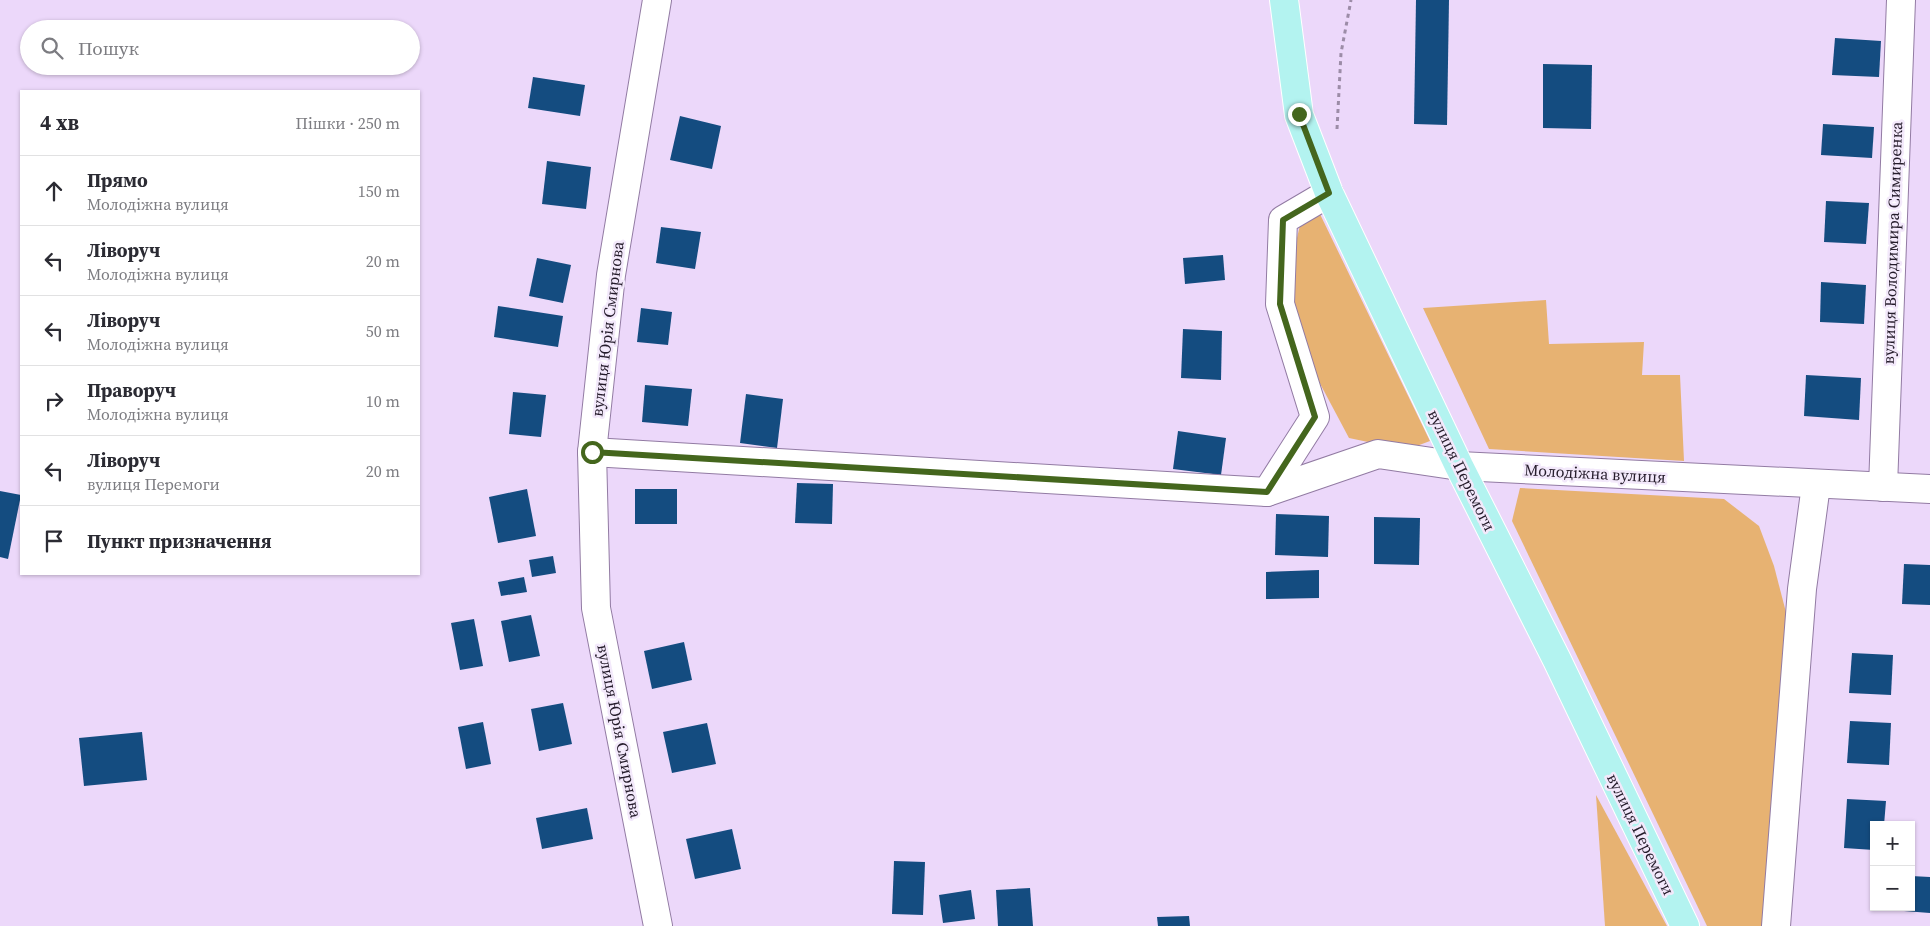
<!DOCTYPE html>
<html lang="uk">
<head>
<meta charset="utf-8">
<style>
	:root { --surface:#fff; --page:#f7f7f7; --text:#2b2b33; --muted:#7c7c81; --line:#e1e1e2 }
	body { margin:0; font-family:"Source Serif 4",serif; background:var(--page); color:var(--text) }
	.controls { position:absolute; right:15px; bottom:15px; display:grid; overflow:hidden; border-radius:0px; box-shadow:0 1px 4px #0004 }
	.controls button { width:45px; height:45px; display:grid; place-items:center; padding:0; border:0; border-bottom:1px solid var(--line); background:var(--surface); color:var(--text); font:25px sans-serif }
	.stop { position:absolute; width:15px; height:15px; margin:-11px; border:4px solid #44661d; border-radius:50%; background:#fff }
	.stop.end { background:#44661d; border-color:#fff; box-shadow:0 1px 5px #0008 }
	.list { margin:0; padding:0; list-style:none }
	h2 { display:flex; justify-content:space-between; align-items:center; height:65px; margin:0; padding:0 20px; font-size:21px }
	h2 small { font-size:16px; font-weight:400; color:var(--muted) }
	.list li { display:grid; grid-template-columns:32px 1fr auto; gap:15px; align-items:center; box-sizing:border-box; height:70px; padding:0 20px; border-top:1px solid var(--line) }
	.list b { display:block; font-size:19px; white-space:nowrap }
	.list p { margin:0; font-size:16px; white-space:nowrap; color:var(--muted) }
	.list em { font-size:16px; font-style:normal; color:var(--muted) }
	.icon { flex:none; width:28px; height:28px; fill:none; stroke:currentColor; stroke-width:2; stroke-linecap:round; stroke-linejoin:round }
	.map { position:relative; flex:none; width:1930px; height:926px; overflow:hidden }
	.search { position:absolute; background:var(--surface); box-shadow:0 1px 4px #0004; left:20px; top:20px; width:400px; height:55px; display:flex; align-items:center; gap:12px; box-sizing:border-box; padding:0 18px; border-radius:28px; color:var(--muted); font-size:19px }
	.panel { position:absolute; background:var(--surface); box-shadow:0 1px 4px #0004; left:20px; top:90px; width:400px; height:485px; border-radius:0px }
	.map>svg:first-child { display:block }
	.green { fill:#e7b272 }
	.building { fill:#144c80 }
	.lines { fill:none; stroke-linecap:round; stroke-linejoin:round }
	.street-casing { stroke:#927ba3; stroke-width:30 }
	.primary-casing { stroke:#fff; stroke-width:30 }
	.path { stroke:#9c8ca7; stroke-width:3; stroke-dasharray:4 4; stroke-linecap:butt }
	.street { stroke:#fff; stroke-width:28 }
	.primary { stroke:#b3f3f0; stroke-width:28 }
	.route { stroke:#44661d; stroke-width:6 }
	.labels { text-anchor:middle; stroke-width:5; stroke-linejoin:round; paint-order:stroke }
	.street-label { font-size:16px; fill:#251c2b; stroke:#f3e9fb }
</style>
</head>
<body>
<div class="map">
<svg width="1930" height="926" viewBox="0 0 1930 926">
	<rect width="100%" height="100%" fill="#ecd8fa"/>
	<!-- green -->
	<g class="green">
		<path d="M1318,210L1430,441L1406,450L1349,438L1308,361L1291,308L1292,259L1300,225Z"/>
		<path d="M1546,300L1549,344L1644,342L1642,375H1680L1684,461L1489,449L1423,308Z"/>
		<path d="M1520,488L1724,499L1759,526L1774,566L1788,620L1766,926H1707L1512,521Z"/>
		<path d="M1596,795L1667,926H1605Z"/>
	</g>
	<!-- building -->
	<g class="building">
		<path d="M1416,0H1449L1447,125L1414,124Z"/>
		<path d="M1835,38L1881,41L1879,77L1832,75Z"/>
		<path d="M1543,64L1592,65L1591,129L1543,128Z"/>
		<path d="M533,77L585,85L580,116L528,108Z"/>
		<path d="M680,116L721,126L712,169L670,160Z"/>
		<path d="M1823,124L1874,127L1872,158L1821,155Z"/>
		<path d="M547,161L591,167L586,209L542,204Z"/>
		<path d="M1826,201L1869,203L1866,244L1824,242Z"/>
		<path d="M661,227L701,232L695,269L656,263Z"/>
		<path d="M1223,255L1225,280L1185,284L1183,258Z"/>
		<path d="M537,258L571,265L563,303L529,296Z"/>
		<path d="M1821,282L1866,285L1864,324L1820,322Z"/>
		<path d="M498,306L563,316L558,347L494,337Z"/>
		<path d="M641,308L672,312L668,345L637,342Z"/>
		<path d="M1183,329L1222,331L1221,380L1181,378Z"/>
		<path d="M1806,375L1861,378L1859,420L1804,416Z"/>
		<path d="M645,385L692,389L688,426L642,422Z"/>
		<path d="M513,392L546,395L541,437L509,434Z"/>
		<path d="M746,394L783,399L777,448L740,443Z"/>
		<path d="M1178,431L1226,438L1221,475L1173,469Z"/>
		<path d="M797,483L833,484L832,524L795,523Z"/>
		<path d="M527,489L536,536L498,543L489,497Z"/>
		<rect x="635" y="489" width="42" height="35"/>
		<path d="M0,491L21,495L8,559L0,557Z"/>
		<path d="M1276,514L1329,516L1328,557L1275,555Z"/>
		<path d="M1374,517L1420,518L1419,565L1374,564Z"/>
		<path d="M553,556L556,573L532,577L529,560Z"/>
		<path d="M1904,564L1930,565V605L1902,604Z"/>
		<path d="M1319,570V598L1266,599V572Z"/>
		<path d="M524,577L527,592L501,596L498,582Z"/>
		<path d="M531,615L540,656L509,662L501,621Z"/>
		<path d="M474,619L483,666L460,670L451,623Z"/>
		<path d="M684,642L692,680L652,689L644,651Z"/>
		<path d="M1852,653L1893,655L1891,695L1849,693Z"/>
		<path d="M563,703L572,744L539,751L531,709Z"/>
		<path d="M1850,721L1891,723L1889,765L1847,763Z"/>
		<path d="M483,722L491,764L466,769L458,727Z"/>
		<path d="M707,723L716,764L672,773L663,732Z"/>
		<path d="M142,732L147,780L84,786L79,738Z"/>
		<path d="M1847,799L1886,801L1884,825H1874V850L1844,848Z"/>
		<path d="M587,808L593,839L542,849L536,818Z"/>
		<path d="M732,829L741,869L695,879L686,839Z"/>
		<path d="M894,861L925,862L923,915L892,914Z"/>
		<path d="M1911,876L1930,877V913L1904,911V907H1911Z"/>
		<path d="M1030,888L1033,926H998L996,890Z"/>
		<path d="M971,890L975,919L943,923L939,895Z"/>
		<path d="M1189,916L1190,926H1158L1157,917Z"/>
	</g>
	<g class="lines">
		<!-- street casing -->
		<g class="street-casing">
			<g id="street">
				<path d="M657,0L611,275L592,452L596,608L658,926"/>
				<path d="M592,452L1267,492L1378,454L1459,466L1930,489"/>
				<path d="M1883,487L1901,0"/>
				<path d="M1267,492L1315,417L1280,304L1283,220L1329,193"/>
				<path d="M1776,926L1802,589L1816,485"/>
			</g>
		</g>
		<!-- primary casing -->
		<g class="primary-casing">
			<path id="primary" d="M1284,0L1299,115L1329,193L1459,466L1557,660L1685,926"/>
		</g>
		<!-- path -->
		<path class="path" d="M1337,129L1341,53L1351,0"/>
		<!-- street -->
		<use href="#street" class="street"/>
		<!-- primary -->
		<use href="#primary" class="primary"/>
	</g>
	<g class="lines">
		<!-- route -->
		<path class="route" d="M592,452L1267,492L1315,417L1280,304L1283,220L1329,193L1299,114"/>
	</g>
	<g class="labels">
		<!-- street labels -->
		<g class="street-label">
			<text transform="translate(1892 243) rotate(-88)" y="6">вулиця Володимира Симиренка</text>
			<text transform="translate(607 329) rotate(-83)" y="6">вулиця Юрія Смирнова</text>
			<text transform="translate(1462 470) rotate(64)" y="6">вулиця Перемоги</text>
			<text transform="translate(1595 473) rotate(3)" y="6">Молодіжна вулиця</text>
			<text transform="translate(620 731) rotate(79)" y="6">вулиця Юрія Смирнова</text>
			<text transform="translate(1641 834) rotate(64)" y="6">вулиця Перемоги</text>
		</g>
	</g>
</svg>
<div class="controls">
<button>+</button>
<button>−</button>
</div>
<div class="stop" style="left:592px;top:452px"></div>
<div class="stop end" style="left:1299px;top:114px"></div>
<div class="search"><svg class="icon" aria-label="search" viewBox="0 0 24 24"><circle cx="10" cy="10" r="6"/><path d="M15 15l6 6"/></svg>Пошук</div>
<section class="panel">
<h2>4 хв<small>Пішки · 250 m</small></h2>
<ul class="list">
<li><svg class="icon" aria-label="ahead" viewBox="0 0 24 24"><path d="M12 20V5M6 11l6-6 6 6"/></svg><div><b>Прямо</b><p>Молодіжна вулиця</p></div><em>150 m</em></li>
<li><svg class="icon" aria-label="left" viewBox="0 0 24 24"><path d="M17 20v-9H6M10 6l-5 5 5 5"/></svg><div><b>Ліворуч</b><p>Молодіжна вулиця</p></div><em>20 m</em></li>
<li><svg class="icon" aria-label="left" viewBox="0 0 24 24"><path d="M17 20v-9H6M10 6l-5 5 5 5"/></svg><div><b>Ліворуч</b><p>Молодіжна вулиця</p></div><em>50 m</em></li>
<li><svg class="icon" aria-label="right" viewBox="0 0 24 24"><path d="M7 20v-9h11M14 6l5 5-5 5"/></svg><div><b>Праворуч</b><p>Молодіжна вулиця</p></div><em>10 m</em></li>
<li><svg class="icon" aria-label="left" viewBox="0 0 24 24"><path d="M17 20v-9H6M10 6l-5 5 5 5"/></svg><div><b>Ліворуч</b><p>вулиця Перемоги</p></div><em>20 m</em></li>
<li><svg class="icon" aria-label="arrive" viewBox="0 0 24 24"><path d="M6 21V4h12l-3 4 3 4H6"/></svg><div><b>Пункт призначення</b></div></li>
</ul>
</section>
</div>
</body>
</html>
